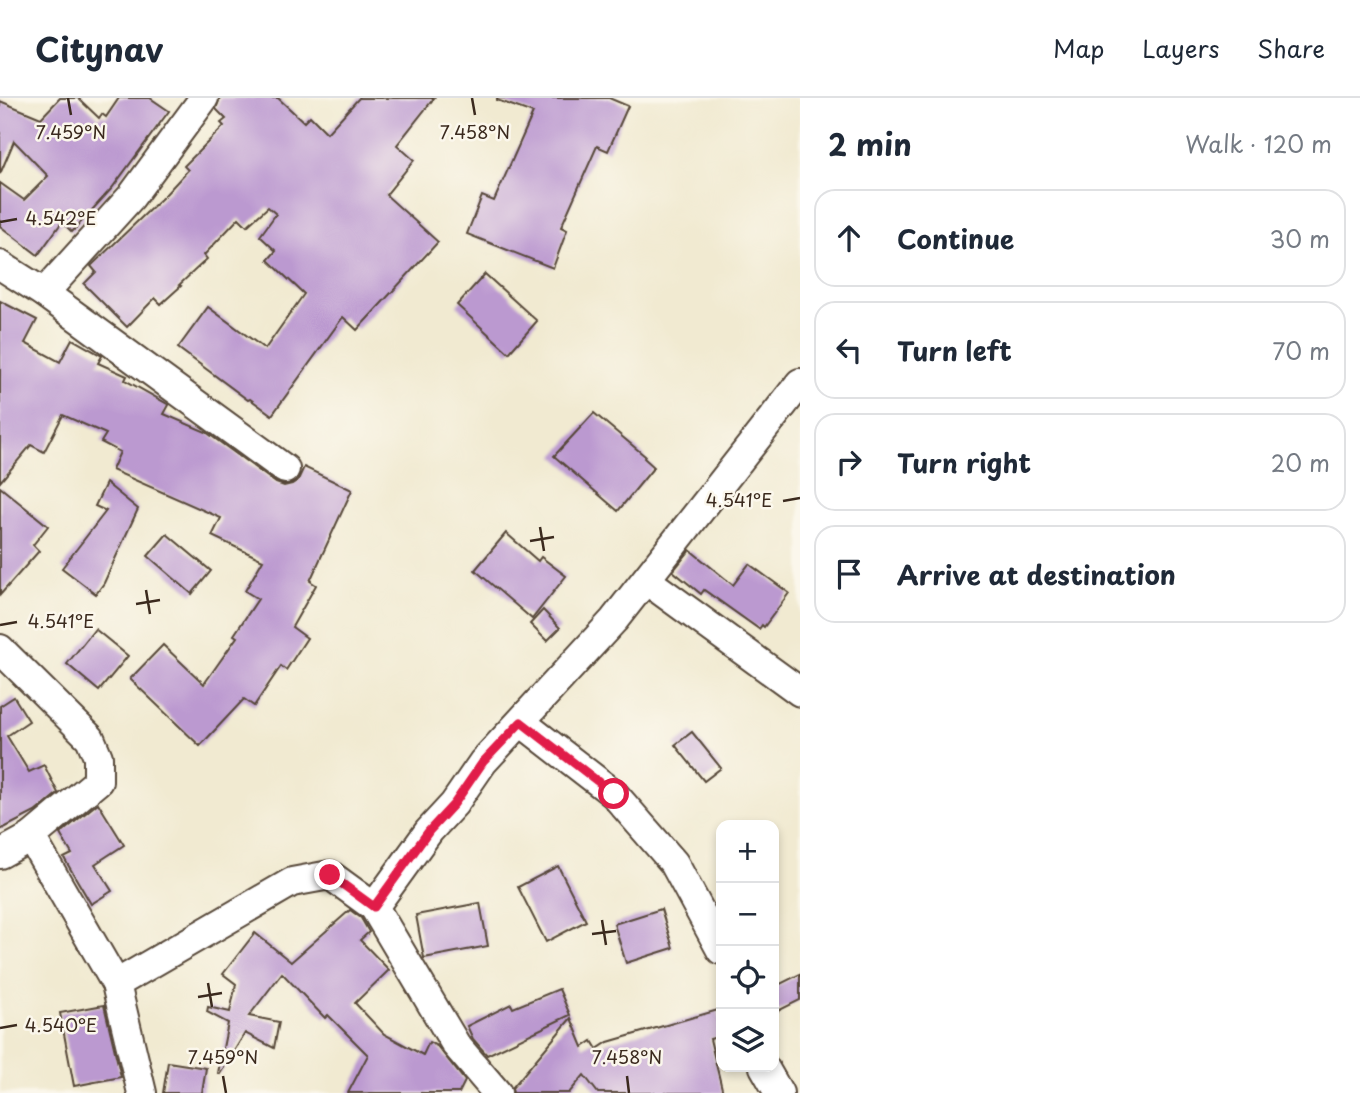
<!DOCTYPE html>
<html lang="en">
<head>
<meta charset="utf-8">
<style>
	:root { --surface:#fff; --page:#f6f6f7; --text:#1f2937; --muted:#747a83; --line:#e0e1e3 }
	body { margin:0; font-family:"Playpen Sans",sans-serif; background:var(--page); color:var(--text) }
	.controls { position:absolute; right:21px; bottom:21px; display:grid; overflow:hidden; border-radius:14px; box-shadow:0 4px 10px #0003 }
	.controls button { width:63px; height:63px; display:grid; place-items:center; padding:0; border:0; border-bottom:2px solid var(--line); background:var(--surface); color:var(--text); font:35px sans-serif }
	.stop { position:absolute; width:21px; height:21px; margin:-16px; border:5px solid #e11d48; border-radius:50%; background:#fff }
	.stop.end { background:#e11d48; border-color:#fff; box-shadow:0 2px 7px #0008 }
	.list { margin:0; padding:0; list-style:none }
	h2 { display:flex; justify-content:space-between; align-items:center; height:91px; margin:0; padding:0 28px; font-size:30px }
	h2 small { font-size:23px; font-weight:400; color:var(--muted) }
	.list li { display:grid; grid-template-columns:46px 1fr auto; gap:21px; align-items:center; box-sizing:border-box; height:98px; margin:0 14px 14px; padding:0 14px; border:2px solid var(--line); border-radius:21px }
	.list b { display:block; font-size:26px; white-space:nowrap }
	.list em { font-size:23px; font-style:normal; color:var(--muted) }
	.icon { flex:none; width:38px; height:38px; fill:none; stroke:currentColor; stroke-width:2; stroke-linecap:round; stroke-linejoin:round }
	.map { position:relative; flex:none; width:800px; height:995px; overflow:hidden }
	header { display:flex; align-items:center; gap:42px; box-sizing:border-box; height:98px; padding:0 35px; background:var(--surface); border-bottom:2px solid var(--line) }
	header strong { font-size:33px }
	nav { display:flex; gap:38px; margin-inline-start:auto; font-size:24px }
	main { display:flex }
	aside { flex:1; background:var(--surface) }
	.map>svg:first-child { display:block }
	.building { fill:#bb99d0 }
	.lines { fill:none; stroke-linecap:round; stroke-linejoin:round }
	.minor-casing { stroke:#564739; stroke-width:32 }
	.minor { stroke:#fff; stroke-width:28 }
	.route { stroke:#e11d48; stroke-width:9 }
	.ticks { fill:none; stroke:#3b2a1e; stroke-width:2.5 }
	.ticks-label { font-size:18px; text-anchor:middle; fill:#3b2a1e; stroke:#fbf7ec; stroke-width:5; stroke-linejoin:round; paint-order:stroke }
</style>
</head>
<body>
<header>
<strong>Citynav</strong>
<nav><a>Map</a><a>Layers</a><a>Share</a></nav>
</header>
<main>
<div class="map">
<svg width="800" height="995" viewBox="0 0 800 995">
	<rect width="100%" height="100%" fill="#fbf7ec"/>
	<filter id="ink" filterUnits="userSpaceOnUse"><feTurbulence type="fractalNoise" baseFrequency=".0143" numOctaves="2"/><feDisplacementMap in="SourceGraphic" scale="14" xChannelSelector="R" yChannelSelector="G"/><feConvolveMatrix kernelMatrix="1 2 1 2 8 2 1 2 1" color-interpolation-filters="sRGB"/></filter>
	<filter id="wash" filterUnits="userSpaceOnUse"><feTurbulence type="fractalNoise" baseFrequency=".00686" numOctaves="4" result="noise"/><feDisplacementMap in="SourceGraphic" scale="28" xChannelSelector="R" yChannelSelector="G"/><feGaussianBlur stdDeviation="1.57" result="paint"/><feColorMatrix in="noise" values="0 0 0 0 0 0 0 0 0 0 0 0 0 0 0 0 0 1.4 0 .05"/><feComposite in="paint" operator="in"/></filter>
	<g filter="url(#wash)">
		<rect width="100%" height="100%" fill="#f1ead1"/>
		<g id="blocks">
			<!-- building -->
			<g class="building">
				<path d="M60,0H78L99,20L102,16L106,19L119,0H150L169,13L112,90L72,134L62,124L38,157L0,128V85L24,102L48,78L14,43L0,76V3L41,20Z"/>
				<path d="M220,0H278L304,24L310,18L327,35L359,0H434L397,47L414,62L386,97L438,144L357,232L343,219L272,317L250,301L248,302L178,250L208,209L265,251L304,196L268,162L276,153L260,138L276,116L268,109L247,128L239,120L204,157L207,161L179,187L181,188L161,206L155,200L127,229L84,186L96,174L91,168L165,97L188,72L184,68L224,28L221,25L226,21L216,11Z"/>
				<path d="M497,0H609L628,8L608,53L597,48L561,129L567,132L553,170L467,136L482,98L494,103L533,15L497,2Z"/>
				<path d="M485,176L537,223L509,255L457,207Z"/>
				<path d="M0,203L37,222L25,245L60,264L72,241L102,258L98,265L127,278L125,282L169,307L164,316L206,334L276,385L284,388L292,386L298,382L304,369L352,392L310,483L316,487L292,529L307,540L286,572L281,568L254,608L244,601L200,648L130,581L163,547L204,586L237,539L234,537L258,501L245,493L263,462L212,438L221,420L112,372L120,354L101,344L106,336L63,317L44,354L31,347L0,384Z"/>
				<path d="M594,315L645,358L644,360L654,369L618,413L554,358Z"/>
				<path d="M106,385L138,411L104,485L96,496L62,470L106,413L95,408Z"/>
				<path d="M0,389L48,428L33,447L39,453L0,497Z"/>
				<path d="M506,435L538,463L541,459L566,478L532,521L475,472Z"/>
				<path d="M167,436L211,473L192,496L148,458Z"/>
				<path d="M690,452L733,487L749,466L789,495L764,529L762,527L759,531L704,492L701,496L673,473Z"/>
				<path d="M543,512L560,530L547,543L530,526Z"/>
				<path d="M95,531L128,558L99,593L67,566Z"/>
				<path d="M14,599L29,623L7,638L29,674L44,667L58,695L35,714L0,732V608Z"/>
				<path d="M692,634L721,670L704,683L675,647Z"/>
				<path d="M98,705L124,747L95,766L112,793L91,806L64,760L72,756L60,736Z"/>
				<path d="M558,768L586,823L546,844L518,789Z"/>
				<path d="M480,805L488,848L424,860L416,817Z"/>
				<path d="M661,811L673,850L626,865L614,826Z"/>
				<path d="M350,812L361,820L369,834L360,842L389,872L355,905L384,936L423,957L429,944L437,948L465,983L459,995H348L368,957L328,917L325,920L282,875L249,918L279,924L274,950L245,935L220,976L218,975L228,925L207,914L208,909L230,914L236,886L223,876L255,835L291,864Z"/>
				<path d="M800,876V902L774,915V889Z"/>
				<path d="M559,891L570,917L487,957L473,941L467,928L511,906L513,910Z"/>
				<path d="M104,907L121,979L74,988L60,915Z"/>
				<path d="M718,912L721,924V938L710,941L723,995H598L584,977L569,995H513L512,990L571,920L583,949L592,943L597,951L608,944Z"/>
				<path d="M168,964L206,970L202,995H163Z"/>
			</g>
		</g>
	</g>
	<g filter="url(#ink)">
		<use href="#blocks" fill-opacity="0" stroke="#564739" stroke-width="2"/>
		<g class="lines">
			<!-- minor casing -->
			<g class="minor-casing">
				<g id="minor">
					<path d="M0,167L44,195L285,371"/>
					<path d="M44,195L131,99L204,0"/>
					<path d="M646,482L800,594"/>
					<path d="M0,551L90,640L98,659V683L31,739L0,756"/>
					<path d="M521,624L614,696L674,765L721,852"/>
					<path d="M31,739L116,886L142,995"/>
					<path d="M374,809L429,733L454,706L483,664L614,522L800,285"/>
					<path d="M116,886L292,784L330,777L374,809L456,947L497,995"/>
					<path d="M764,969L779,995"/>
				</g>
			</g>
			<!-- minor -->
			<use href="#minor" class="minor"/>
		</g>
	</g>
	<g class="lines" filter="url(#ink)">
		<!-- route -->
		<path class="route" d="M330,777L374,809L429,733L454,706L483,664L521,624L614,696"/>
	</g>
	<!-- ticks -->
	<path class="ticks" d="M68,0L71,17M472,0L475,17M0,124L17,121M783,403L800,400M540,429L544,453M530,443L554,439M146,492L150,516M136,506L160,502M0,527L17,524M602,822L606,847M592,836L616,833M208,885L212,909M198,899L222,895M0,930L17,927M223,978L226,995M627,978L629,995"/>
	<g class="ticks-label">
		<text x="71" y="41">7.459°N</text>
		<text x="475" y="41">7.458°N</text>
		<text x="61" y="127">4.542°E</text>
		<text x="739" y="409">4.541°E</text>
		<text x="61" y="530">4.541°E</text>
		<text x="61" y="934">4.540°E</text>
		<text x="223" y="966">7.459°N</text>
		<text x="627" y="966">7.458°N</text>
	</g>
</svg>
<div class="controls">
<button>+</button>
<button>−</button>
<button><svg class="icon" aria-label="locate" viewBox="0 0 24 24"><circle cx="12" cy="12" r="6"/><path d="M12 2v4M12 18v4M2 12h4M18 12h4"/></svg></button>
<button><svg class="icon" aria-label="layers" viewBox="0 0 24 24"><path d="M12 4l9 5-9 5-9-5zM3 14l9 5 9-5"/></svg></button>
</div>
<div class="stop" style="left:614px;top:696px"></div>
<div class="stop end" style="left:330px;top:777px"></div>
</div>
<aside>
<h2>2 min<small>Walk · 120 m</small></h2>
<ul class="list">
<li><svg class="icon" aria-label="ahead" viewBox="0 0 24 24"><path d="M12 20V5M6 11l6-6 6 6"/></svg><div><b>Continue</b></div><em>30 m</em></li>
<li><svg class="icon" aria-label="left" viewBox="0 0 24 24"><path d="M17 20v-9H6M10 6l-5 5 5 5"/></svg><div><b>Turn left</b></div><em>70 m</em></li>
<li><svg class="icon" aria-label="right" viewBox="0 0 24 24"><path d="M7 20v-9h11M14 6l5 5-5 5"/></svg><div><b>Turn right</b></div><em>20 m</em></li>
<li><svg class="icon" aria-label="arrive" viewBox="0 0 24 24"><path d="M6 21V4h12l-3 4 3 4H6"/></svg><div><b>Arrive at destination</b></div></li>
</ul>
</aside>
</main>
</body>
</html>
